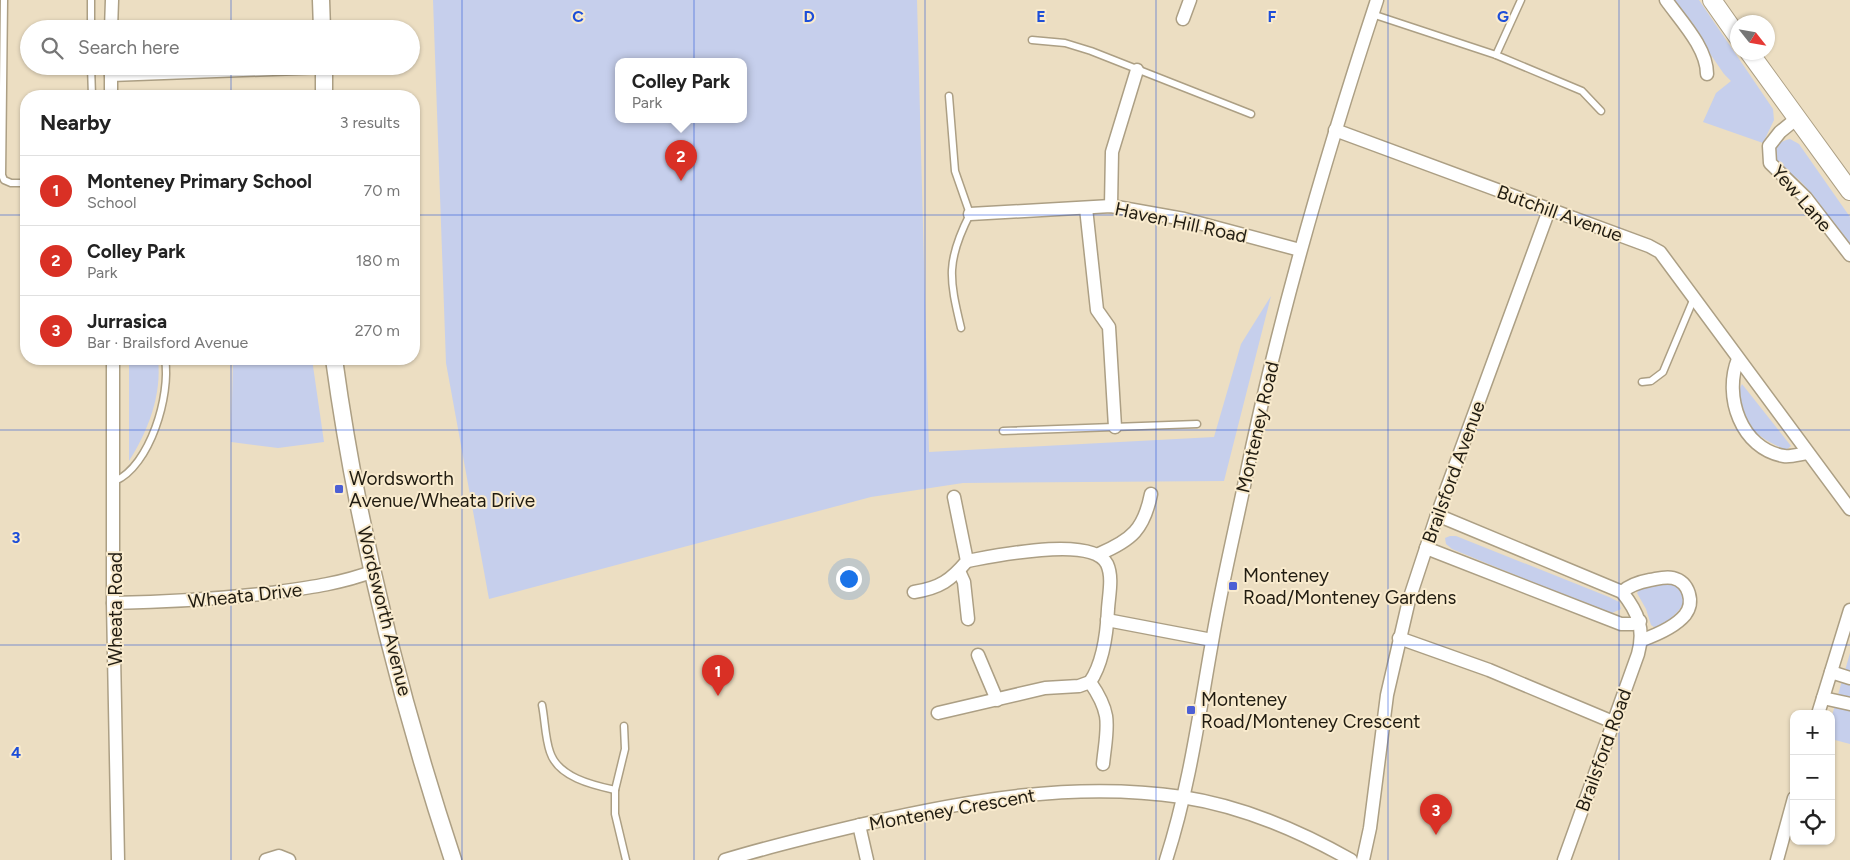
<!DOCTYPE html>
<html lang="en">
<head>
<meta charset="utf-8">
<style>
	:root { --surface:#fff; --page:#f2f2f2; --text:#222; --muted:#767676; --line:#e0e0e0; --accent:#d93025 }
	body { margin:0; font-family:Figtree,sans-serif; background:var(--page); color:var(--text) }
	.controls { position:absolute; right:15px; bottom:15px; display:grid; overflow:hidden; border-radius:10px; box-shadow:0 1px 4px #0004 }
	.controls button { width:45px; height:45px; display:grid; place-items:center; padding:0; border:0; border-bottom:1px solid var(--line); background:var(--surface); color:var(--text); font:25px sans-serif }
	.compass { position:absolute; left:1730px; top:15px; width:45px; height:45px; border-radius:50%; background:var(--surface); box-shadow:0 1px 4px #0004; rotate:121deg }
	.you { position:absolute; left:848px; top:578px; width:18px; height:18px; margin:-12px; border:4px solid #fff; border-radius:50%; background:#1a73e8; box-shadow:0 0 0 8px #1a73e833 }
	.badge { display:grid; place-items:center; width:32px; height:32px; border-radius:50%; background:var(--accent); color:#fff; font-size:16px; font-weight:700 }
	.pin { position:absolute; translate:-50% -41px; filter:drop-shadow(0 1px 2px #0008) }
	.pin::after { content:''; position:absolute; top:26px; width:18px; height:15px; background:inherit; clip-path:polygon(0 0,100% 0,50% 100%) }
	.popup { position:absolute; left:615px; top:58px; width:132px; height:65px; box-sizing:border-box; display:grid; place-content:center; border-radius:10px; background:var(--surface); filter:drop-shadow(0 1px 4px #0005); font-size:16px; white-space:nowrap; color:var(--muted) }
	.popup b { font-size:19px; color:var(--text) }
	.popup::after { content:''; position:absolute; left:50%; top:100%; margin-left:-10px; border:10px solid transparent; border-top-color:var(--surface) }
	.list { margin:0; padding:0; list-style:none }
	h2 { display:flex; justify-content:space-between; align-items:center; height:65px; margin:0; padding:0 20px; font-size:21px }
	h2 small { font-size:16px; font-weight:400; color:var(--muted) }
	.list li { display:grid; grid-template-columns:32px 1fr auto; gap:15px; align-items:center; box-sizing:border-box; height:70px; padding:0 20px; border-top:1px solid var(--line) }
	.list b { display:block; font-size:19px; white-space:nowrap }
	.list p { margin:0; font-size:16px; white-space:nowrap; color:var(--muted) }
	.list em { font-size:16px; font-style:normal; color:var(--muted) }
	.icon { flex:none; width:28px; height:28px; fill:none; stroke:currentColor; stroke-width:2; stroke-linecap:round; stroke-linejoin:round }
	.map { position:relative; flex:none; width:1850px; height:860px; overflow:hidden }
	.search { position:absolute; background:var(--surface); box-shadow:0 1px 4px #0004; left:20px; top:20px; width:400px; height:55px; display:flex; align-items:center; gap:12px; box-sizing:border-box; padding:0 18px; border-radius:28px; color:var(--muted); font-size:19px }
	.panel { position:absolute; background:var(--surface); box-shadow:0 1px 4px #0004; left:20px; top:90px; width:400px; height:275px; border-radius:20px }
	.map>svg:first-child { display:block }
	.green { fill:#c6cfec; fill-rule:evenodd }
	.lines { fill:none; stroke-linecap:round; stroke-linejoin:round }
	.service-casing { stroke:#ac9f84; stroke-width:9 }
	.minor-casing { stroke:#ac9f84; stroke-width:15 }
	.tertiary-casing { stroke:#ac9f84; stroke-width:19 }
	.secondary-casing { stroke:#ac9f84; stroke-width:20 }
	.service { stroke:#fff; stroke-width:6 }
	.minor { stroke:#fff; stroke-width:12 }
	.tertiary { stroke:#fff; stroke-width:16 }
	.secondary { stroke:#fff; stroke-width:18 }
	.grid { fill:none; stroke:#1d4ed8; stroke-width:1; stroke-opacity:0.55 }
	.poi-dot { fill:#4c5fd4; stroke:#f9ebce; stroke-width:2 }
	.labels { text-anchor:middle; stroke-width:4; stroke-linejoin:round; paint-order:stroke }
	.street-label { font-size:19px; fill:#211c11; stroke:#f9ebce }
	.poi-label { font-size:19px; fill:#211c11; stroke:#f9ebce; text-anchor:start }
	.grid-label { font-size:16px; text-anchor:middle; font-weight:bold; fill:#1d4ed8; stroke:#f9ebce; stroke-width:4; stroke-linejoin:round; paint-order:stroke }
</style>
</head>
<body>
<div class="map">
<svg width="1850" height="860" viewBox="0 0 1850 860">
	<rect width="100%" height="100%" fill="#ecdec2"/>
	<!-- green -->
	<g class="green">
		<path d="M433,0H917L929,452L1214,437L1241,344L1271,296L1224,481L963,483L871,497L489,599L446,363ZM618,62H744V120H618Z"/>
		<path d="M1673,0H1699L1773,109L1774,120L1763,143L1703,122L1716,93L1731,81L1724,74Z"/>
		<path d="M1790,139L1799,144L1850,217V246C1834,226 1817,197 1798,179C1790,172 1775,167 1773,156C1772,145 1782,141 1790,139Z"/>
		<path d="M129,359H158C162,395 148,431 129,461Z"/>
		<path d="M233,359H312L324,442L278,448L231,442Z"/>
		<path d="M1742,384L1791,446L1786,450C1751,434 1748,429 1738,392Z"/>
		<path d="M1450,536H1456L1609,597L1619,602L1621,609L1612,613L1602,611L1452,549L1446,544L1445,538Z"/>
		<path d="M1671,583C1702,597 1672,618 1657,629L1651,625L1646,609L1637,593L1640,589Z"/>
		<path d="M1850,653V744L1831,739V719Z"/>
	</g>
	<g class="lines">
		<!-- service casing -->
		<g class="service-casing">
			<g id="service">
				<path d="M4,0L2,175L4,180L11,183H26"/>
				<path d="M91,0V29"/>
				<path d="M1372,14L1496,55L1582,91L1601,111"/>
				<path d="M1032,40L1065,43L1091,51L1251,114"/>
				<path d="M1496,55L1521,0"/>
				<path d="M91,66L92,96"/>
				<path d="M949,96L955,171L970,214C946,261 949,278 961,328"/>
				<path d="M1642,382L1651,381L1663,372L1694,298"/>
				<path d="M1003,431L1197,424"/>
				<path d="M115,481C150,466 171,395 165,359"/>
				<path d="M542,705C545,720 545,738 550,752C558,777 592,785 615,790"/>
				<path d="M624,726L625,749L615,790V814L626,860"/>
			</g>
		</g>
		<!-- minor casing -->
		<g class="minor-casing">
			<g id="minor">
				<path d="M1666,0C1681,21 1707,48 1707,74"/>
				<path d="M1183,19L1190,0"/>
				<path d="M111,29L112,0"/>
				<path d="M111,66V96"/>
				<path d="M111,75L324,67"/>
				<path d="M1796,119L1780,132L1769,146L1770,163L1806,198L1850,255"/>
				<path d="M1335,130L1649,246L1660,252L1850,509"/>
				<path d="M1111,206L1112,152L1137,70"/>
				<path d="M1086,208L1097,310L1109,327L1115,427"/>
				<path d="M970,214L1111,206L1184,219L1300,250"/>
				<path d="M113,359V603L118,860"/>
				<path d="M1738,359C1723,396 1741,449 1784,456C1791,457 1800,454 1807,453"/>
				<path d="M1437,515L1622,592C1638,612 1645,629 1638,654L1564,860"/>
				<path d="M1426,548L1621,624H1633L1640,621"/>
				<path d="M1099,554C1132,540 1144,529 1151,494"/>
				<path d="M959,571L964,582L968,619"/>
				<path d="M914,592C940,588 951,580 967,561L954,497"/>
				<path d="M1622,592C1630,585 1639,582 1650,580C1657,579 1665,576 1673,578C1689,582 1695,602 1685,615C1675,627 1656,635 1642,640"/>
				<path d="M113,603C166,602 218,599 270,593C306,588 340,584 374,571"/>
				<path d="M1107,620L1212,640"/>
				<path d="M1399,638L1489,670L1613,722"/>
				<path d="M978,655L997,700"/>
				<path d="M1831,672L1850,678"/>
				<path d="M1090,682C1113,715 1107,726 1103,764"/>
				<path d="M1823,698L1850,704"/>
				<path d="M938,713L1045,688L1079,686L1090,682C1103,663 1107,632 1108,609C1109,594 1113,577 1107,564C1092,535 995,556 967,561"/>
				<path d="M1818,714L1850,610"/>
				<path d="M859,825L867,860"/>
				<path d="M266,860L279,856L289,860"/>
				<path d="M725,860C771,846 817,835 864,824C968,800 1075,781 1182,797C1241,806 1300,831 1351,860"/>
				<path d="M1166,860C1189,789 1199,715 1212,642C1221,588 1234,534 1245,481C1278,318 1325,158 1377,0"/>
				<path d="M1363,860L1370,828L1387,695L1409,600L1437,515L1549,210"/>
				<path d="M1777,860L1794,798"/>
			</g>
		</g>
		<!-- tertiary casing -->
		<g class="tertiary-casing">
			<g id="tertiary">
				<path d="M321,0L322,29"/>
				<path d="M324,66V96"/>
				<path d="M334,359C357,526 400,700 453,860"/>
			</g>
		</g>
		<!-- secondary casing -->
		<g class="secondary-casing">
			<g id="secondary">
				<path d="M1712,0L1738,37"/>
				<path d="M1749,52L1850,191"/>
			</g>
		</g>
		<!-- service -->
		<use href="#service" class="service"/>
		<!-- minor -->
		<use href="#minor" class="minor"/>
		<!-- tertiary -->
		<use href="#tertiary" class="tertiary"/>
		<!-- secondary -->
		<use href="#secondary" class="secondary"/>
	</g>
	<!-- grid -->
	<path class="grid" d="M231,0V29M462,0V860M694,0V860M925,0V860M1156,0V860M1388,0V860M1619,0V860M231,66V96M0,215H26M414,215H1850M231,359V860M0,430H1850M0,645H1850"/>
	<!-- markers -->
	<g class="poi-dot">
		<rect x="334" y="484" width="10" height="10" rx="2.5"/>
		<rect x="1228" y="581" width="10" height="10" rx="2.5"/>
		<rect x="1186" y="705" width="10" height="10" rx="2.5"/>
	</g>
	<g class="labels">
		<!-- street labels -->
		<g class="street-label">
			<text transform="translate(1802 198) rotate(49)" y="7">Yew Lane</text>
			<text transform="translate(1560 213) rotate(20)" y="7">Butchill Avenue</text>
			<text transform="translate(1181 222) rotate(12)" y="7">Haven Hill Road</text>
			<text transform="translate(1257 427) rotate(-77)" y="7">Monteney Road</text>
			<text transform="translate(1453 472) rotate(-70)" y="7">Brailsford Avenue</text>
			<text transform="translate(245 595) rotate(-6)" y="7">Wheata Drive</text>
			<text transform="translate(115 609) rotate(-90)" y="7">Wheata Road</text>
			<text transform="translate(385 611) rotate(76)" y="7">Wordsworth Avenue</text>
			<text transform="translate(1603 750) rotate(-70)" y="7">Brailsford Road</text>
			<text transform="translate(952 809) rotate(-10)" y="7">Monteney Crescent</text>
		</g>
		<!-- poi labels -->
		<g class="poi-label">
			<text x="349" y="485">Wordsworth<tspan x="349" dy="22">Avenue/Wheata Drive</tspan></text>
			<text x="1243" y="582">Monteney<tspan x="1243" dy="22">Road/Monteney Gardens</tspan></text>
			<text x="1201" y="706">Monteney<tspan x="1201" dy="22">Road/Monteney Crescent</tspan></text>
		</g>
	</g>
	<g class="grid-label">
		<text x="578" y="22">C</text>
		<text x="809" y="22">D</text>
		<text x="1041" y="22">E</text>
		<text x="1272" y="22">F</text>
		<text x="1503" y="22">G</text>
		<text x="16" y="543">3</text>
		<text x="16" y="758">4</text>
	</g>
</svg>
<div class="controls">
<button>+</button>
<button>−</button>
<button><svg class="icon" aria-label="locate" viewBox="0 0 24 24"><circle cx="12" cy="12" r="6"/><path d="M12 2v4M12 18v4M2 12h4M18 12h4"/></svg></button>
</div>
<svg class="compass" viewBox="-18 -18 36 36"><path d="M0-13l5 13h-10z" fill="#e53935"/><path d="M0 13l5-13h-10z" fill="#767676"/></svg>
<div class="you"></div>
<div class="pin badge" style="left:718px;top:696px">1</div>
<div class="pin badge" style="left:681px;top:181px">2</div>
<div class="popup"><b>Colley Park</b>Park</div>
<div class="pin badge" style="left:1436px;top:835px">3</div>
<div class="search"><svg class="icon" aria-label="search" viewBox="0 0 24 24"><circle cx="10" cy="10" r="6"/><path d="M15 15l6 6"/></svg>Search here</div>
<section class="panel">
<h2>Nearby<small>3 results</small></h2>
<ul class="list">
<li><span class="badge">1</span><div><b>Monteney Primary School</b><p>School</p></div><em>70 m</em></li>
<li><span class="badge">2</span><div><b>Colley Park</b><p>Park</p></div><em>180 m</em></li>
<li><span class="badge">3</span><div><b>Jurrasica</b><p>Bar · Brailsford Avenue</p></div><em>270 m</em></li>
</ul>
</section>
</div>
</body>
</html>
